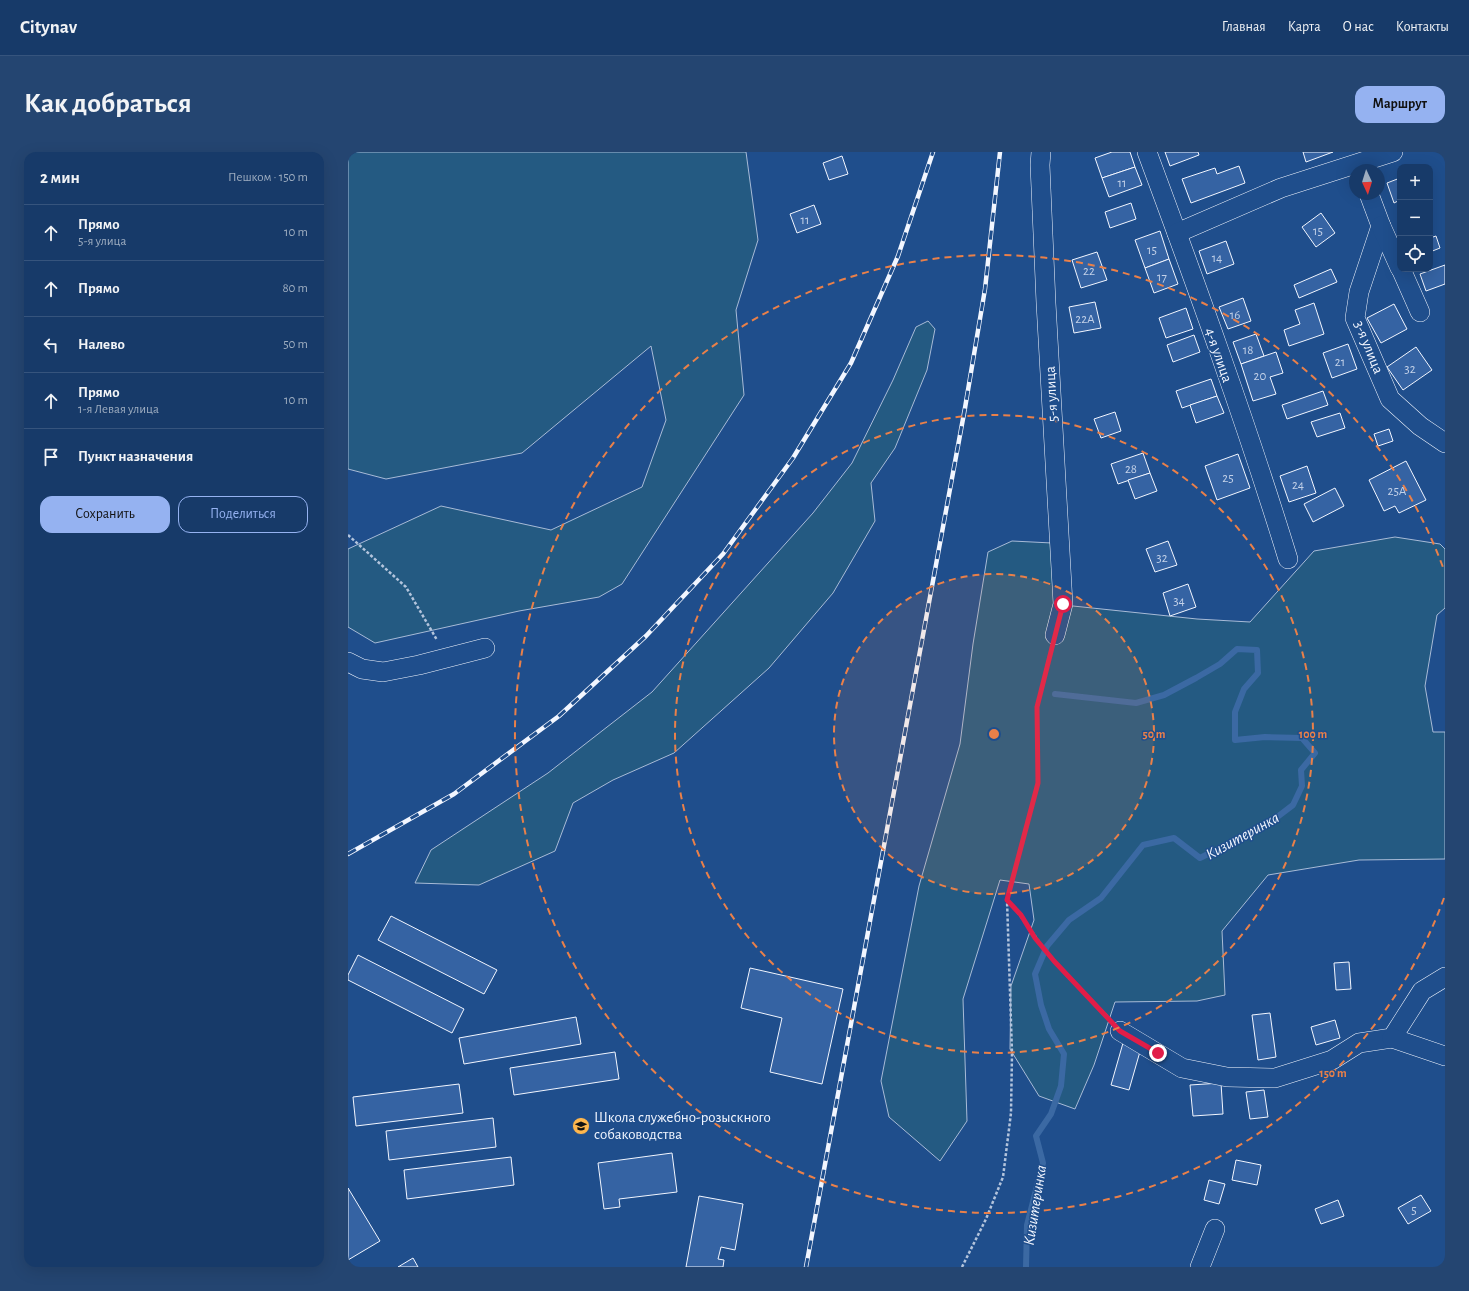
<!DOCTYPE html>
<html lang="ru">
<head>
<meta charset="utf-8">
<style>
	:root { --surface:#173a69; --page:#244571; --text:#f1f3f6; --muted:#9eadc0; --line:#36547d; --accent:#95b2f1 }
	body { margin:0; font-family:"Alegreya Sans",sans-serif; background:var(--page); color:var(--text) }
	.controls { position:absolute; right:12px; top:12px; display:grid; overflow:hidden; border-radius:8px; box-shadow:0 4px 16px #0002 }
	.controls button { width:36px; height:36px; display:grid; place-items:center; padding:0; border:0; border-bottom:1px solid var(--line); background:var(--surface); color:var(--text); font:20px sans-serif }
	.compass { position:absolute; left:1001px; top:12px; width:36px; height:36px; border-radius:50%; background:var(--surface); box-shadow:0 4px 16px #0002; rotate:176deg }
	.stop { position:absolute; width:12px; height:12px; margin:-9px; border:3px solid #e11d48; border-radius:50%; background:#fff }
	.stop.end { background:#e11d48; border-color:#fff; box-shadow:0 1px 4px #0008 }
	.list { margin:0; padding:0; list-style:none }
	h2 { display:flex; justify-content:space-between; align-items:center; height:52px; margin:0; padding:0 16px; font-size:17px }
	h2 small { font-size:13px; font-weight:400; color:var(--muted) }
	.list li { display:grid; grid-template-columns:26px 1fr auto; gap:12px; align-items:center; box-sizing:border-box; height:56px; padding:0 16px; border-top:1px solid var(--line) }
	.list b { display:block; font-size:15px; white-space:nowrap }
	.list p { margin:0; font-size:13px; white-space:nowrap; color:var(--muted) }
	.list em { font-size:13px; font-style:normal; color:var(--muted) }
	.actions { display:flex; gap:8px; padding:12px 16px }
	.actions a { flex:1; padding:9px 0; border:1px solid var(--accent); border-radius:12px; text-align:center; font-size:14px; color:var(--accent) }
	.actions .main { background:var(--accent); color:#111 }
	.icon { flex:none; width:22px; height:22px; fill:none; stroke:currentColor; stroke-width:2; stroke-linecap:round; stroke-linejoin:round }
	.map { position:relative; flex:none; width:1097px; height:1115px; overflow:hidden; border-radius:12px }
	header { display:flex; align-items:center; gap:24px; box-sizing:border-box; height:56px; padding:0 20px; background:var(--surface); border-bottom:1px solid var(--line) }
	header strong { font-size:19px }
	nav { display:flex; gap:22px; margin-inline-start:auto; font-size:14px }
	.intro { display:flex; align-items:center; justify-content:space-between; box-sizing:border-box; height:96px; padding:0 24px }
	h1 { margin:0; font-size:28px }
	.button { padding:10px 18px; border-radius:12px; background:var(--accent); color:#111; font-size:14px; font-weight:700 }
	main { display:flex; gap:24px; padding:0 24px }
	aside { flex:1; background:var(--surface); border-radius:12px; box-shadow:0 4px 16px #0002 }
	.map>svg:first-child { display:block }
	.green { fill:#245a82; stroke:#a8bbd7 }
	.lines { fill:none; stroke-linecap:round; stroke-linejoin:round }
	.stream { stroke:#3b69a3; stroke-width:6 }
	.building { fill:#3563a3; stroke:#f2f6ff }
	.minor-casing { stroke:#f2f6ff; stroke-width:20 }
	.path { stroke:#b3c4dc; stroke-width:2.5; stroke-dasharray:3 2; stroke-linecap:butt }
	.minor { stroke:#1f4e8c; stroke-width:19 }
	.rail-casing { stroke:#f2f6ff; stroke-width:4.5 }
	.rail { stroke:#1f4e8c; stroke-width:3; stroke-dasharray:9; stroke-linecap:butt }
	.route { stroke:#e11d48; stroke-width:5 }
	.ring { fill:none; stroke:#ea8049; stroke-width:2; stroke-dasharray:7 5 }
	.labels { text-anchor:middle; stroke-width:3; stroke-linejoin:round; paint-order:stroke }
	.number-label { font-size:13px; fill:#c3d1e8 }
	.street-label { font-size:15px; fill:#f2f6ff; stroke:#1f4e8c }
	.poi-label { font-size:15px; fill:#f2f6ff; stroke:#1f4e8c; text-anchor:start }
	.water-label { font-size:16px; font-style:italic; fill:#f2f6ff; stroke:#1f4e8c }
	.centre { fill:#ea8049; stroke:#1f4e8c; stroke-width:2 }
	.ring-label { font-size:12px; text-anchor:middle; font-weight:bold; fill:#ea8049; stroke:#1f4e8c; stroke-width:3; stroke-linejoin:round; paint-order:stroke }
</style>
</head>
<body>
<header>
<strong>Citynav</strong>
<nav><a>Главная</a><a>Карта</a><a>О нас</a><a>Контакты</a></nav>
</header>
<div class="intro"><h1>Как добраться</h1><a class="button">Маршрут</a></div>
<main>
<aside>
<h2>2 мин<small>Пешком · 150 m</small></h2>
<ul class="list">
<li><svg class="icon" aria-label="ahead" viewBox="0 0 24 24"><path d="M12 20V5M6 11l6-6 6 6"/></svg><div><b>Прямо</b><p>5-я улица</p></div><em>10 m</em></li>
<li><svg class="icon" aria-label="ahead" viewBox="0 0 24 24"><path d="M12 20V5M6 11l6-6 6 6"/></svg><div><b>Прямо</b></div><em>80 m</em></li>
<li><svg class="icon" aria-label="left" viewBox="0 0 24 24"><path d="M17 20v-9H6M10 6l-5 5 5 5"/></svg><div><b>Налево</b></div><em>50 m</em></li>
<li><svg class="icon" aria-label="ahead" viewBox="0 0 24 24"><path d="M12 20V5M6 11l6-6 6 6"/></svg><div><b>Прямо</b><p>1-я Левая улица</p></div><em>10 m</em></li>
<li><svg class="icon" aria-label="arrive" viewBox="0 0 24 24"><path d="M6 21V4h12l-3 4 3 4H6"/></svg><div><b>Пункт назначения</b></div></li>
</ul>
<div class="actions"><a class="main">Сохранить</a><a>Поделиться</a></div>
</aside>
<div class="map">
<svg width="1097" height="1115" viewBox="0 0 1097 1115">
	<rect width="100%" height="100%" fill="#1f4e8c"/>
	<!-- green -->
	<g class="green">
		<path d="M0,0H398L410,88L388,158L396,243L274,432L251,445L171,459L27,491L0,475V397L93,354L203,378L294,335L318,268L303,194L174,301L38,327L0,317Z"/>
		<path d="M580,169L587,177L579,218L547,296L523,331L527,369L485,441L421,516L326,601L265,628L225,651L207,699L131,733L67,731L83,698L200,621L304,540L465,361L504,311L545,228L568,175Z"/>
		<path d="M1047,385L1092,392L1097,397V456L1089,463L1077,534L1085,580H1097V707L1011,708L920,723L874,779L877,843L849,849L767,850L746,913L727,957L691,944L662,897L663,834L686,768L681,732L652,728L615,847L619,969L592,1009L541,965L533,929L571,734L612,592L625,492L640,400L664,389L704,391L706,452L849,467L902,470L966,399Z"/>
	</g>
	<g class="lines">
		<!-- stream -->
		<path class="stream" d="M678,1115L679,1073L695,1011L688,984L703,962L713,934L716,902L701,877L693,853L687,822L699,794L721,768L753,746L795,693L826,686L852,706L920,672L945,653L954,634L953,618L967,601L954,586L917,585L887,588V560L896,537L910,521L909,498L889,497L872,512L848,526L816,543L788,551L707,542"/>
	</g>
	<!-- building -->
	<g class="building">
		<path d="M764,0H782L787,15L754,26L747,6Z"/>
		<path d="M817,0H850L851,3L822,14Z"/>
		<path d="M955,0H985L958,10Z"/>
		<path d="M494,4L500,22L481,28L475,11Z"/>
		<path d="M891,14L897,31L843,51L834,27L867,16L869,22Z"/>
		<path d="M787,15L794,33L761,45L754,26Z"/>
		<path d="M1052,26V48L1046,51L1039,31Z"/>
		<path d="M783,51L788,67L762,76L757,60Z"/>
		<path d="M466,53L473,72L449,81L442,62Z"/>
		<path d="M973,61L987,81L968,95L954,75Z"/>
		<path d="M812,79L821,107L797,116L787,88Z"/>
		<path d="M1088,84L1092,96L1082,100V86Z"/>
		<path d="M878,89L886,112L859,122L851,99Z"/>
		<path d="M749,100L759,128L733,136L724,108Z"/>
		<path d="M821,107L830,132L806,141L797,116Z"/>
		<path d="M1097,113V132L1078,139L1072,122Z"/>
		<path d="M983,117L989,130L951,146L946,133Z"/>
		<path d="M895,146L903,169L880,177L871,155Z"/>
		<path d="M747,150L753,176L726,181L721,155Z"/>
		<path d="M966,151L976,182L941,194L936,178L952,172L947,158Z"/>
		<path d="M1046,152L1059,177L1033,191L1019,166Z"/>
		<path d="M838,156L845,177L818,186L811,166Z"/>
		<path d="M908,182L916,204L893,212L885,190Z"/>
		<path d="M846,183L852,200L825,210L819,193Z"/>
		<path d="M1000,192L1009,217L984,226L975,201Z"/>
		<path d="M1068,195L1084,218L1055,238L1039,215Z"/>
		<path d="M928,200L935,221L922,225L928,242L905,249L893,212Z"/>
		<path d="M863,227L869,244L834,256L828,239Z"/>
		<path d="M975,239L980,253L939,267L934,253Z"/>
		<path d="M869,244L876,261L848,271L842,253Z"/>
		<path d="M767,260L773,279L753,286L746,267Z"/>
		<path d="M992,261L997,276L969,285L963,270Z"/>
		<path d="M1041,277L1045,289L1030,294L1026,282Z"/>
		<path d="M795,301L802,321L770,332L763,312Z"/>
		<path d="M890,302L902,336L869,348L857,314Z"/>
		<path d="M1058,309L1078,348L1051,361L1047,354L1036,359L1021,328Z"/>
		<path d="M959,314L968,341L941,350L932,324Z"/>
		<path d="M802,321L809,339L787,347L780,328Z"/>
		<path d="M987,336L996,354L965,370L956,352Z"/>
		<path d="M820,389L829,413L807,420L798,397Z"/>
		<path d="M840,432L848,455L822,464L815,441Z"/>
		<path d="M43,764L149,818L136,842L30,788Z"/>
		<path d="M10,803L116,857L104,881L0,828V823Z"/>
		<path d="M1001,810L1003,837L988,838L986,811Z"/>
		<path d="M402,816L495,837L474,932L422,920L434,866L393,856Z"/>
		<path d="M922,861L928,905L910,908L904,863Z"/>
		<path d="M228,865L233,892L116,912L111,886Z"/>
		<path d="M987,868L992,886L968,893L963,875Z"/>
		<path d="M775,891L793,896L781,938L763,933Z"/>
		<path d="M267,900L271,927L166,943L162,916Z"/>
		<path d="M873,931L875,962L845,964L842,933Z"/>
		<path d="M111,932L115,961L8,974L5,945Z"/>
		<path d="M916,938L920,965L902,967L898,940Z"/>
		<path d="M145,966L148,995L41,1008L38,979Z"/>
		<path d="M324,1001L329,1040L271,1047L272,1055L256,1057L250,1011Z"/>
		<path d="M163,1005L166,1033L59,1047L56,1018Z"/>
		<path d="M888,1008L913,1013L909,1033L884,1028Z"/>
		<path d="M861,1028L877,1032L871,1052L856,1048Z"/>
		<path d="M0,1036L32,1089L0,1108Z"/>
		<path d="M1073,1043L1083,1059L1060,1072L1050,1056Z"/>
		<path d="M351,1044L395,1052L387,1098L373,1095L370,1107L376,1108L375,1115H338Z"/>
		<path d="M990,1048L996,1064L973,1072L967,1057Z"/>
		<path d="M65,1106L70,1115H50Z"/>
	</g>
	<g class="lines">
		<!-- minor casing -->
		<g class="minor-casing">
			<g id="minor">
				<path d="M693,0L692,13L698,151L715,452L707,483"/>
				<path d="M799,0C849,135 898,270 940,407"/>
				<path d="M1021,42L1033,74L1011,140L1007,166L1042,247L1072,274L1097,291"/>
				<path d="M1033,74L1052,116"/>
				<path d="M829,81L933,36L1045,0"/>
				<path d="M1053,117L1072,160"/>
				<path d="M0,510L14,517L35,520L71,513L137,496"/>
				<path d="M772,879L834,916L879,925L927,926L984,908L1011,891L1044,886L1074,839L1097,825"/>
				<path d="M1044,886L1097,904"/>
				<path d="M852,1115L867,1077"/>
			</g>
		</g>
		<!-- path -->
		<g class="path">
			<path d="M0,383L58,435L89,488"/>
			<path d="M659,748C676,766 688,787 704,807C721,827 741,846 760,865"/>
			<path d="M614,1115L638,1067L655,1025L663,961L664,901L659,748L690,631L689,555L702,501"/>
		</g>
		<!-- minor -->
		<use href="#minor" class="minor"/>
		<!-- rail casing -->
		<g class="rail-casing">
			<g id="rail">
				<path d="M0,702L106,642L211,564L298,484L375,402L445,306L503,211L550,104L585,0"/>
				<path d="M458,1115L617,256L637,137L652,0"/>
			</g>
		</g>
		<!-- rail -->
		<use href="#rail" class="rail"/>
	</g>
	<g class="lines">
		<!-- route -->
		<path class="route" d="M715,452L689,555L690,631L659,748L673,763L687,786L706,809L772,879L810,901"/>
	</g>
	<!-- distance rings -->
	<circle cx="646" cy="582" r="160" fill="#ea8049" fill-opacity=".12"/>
	<g class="ring">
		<circle cx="646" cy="582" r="160"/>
		<circle cx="646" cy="582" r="319"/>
		<path d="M1096 746A479 479 0 1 1 1096 418"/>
	</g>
	<!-- icons -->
	<defs>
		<g id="school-disc" transform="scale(0.9)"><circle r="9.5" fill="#ffb74d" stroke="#1f4e8c"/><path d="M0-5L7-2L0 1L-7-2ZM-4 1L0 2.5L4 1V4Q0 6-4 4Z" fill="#111"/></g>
	</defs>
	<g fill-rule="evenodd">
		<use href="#school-disc" x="233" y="974"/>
	</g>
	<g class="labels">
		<!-- number labels -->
		<g class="number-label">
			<text x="774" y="35">11</text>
			<text x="457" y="72">11</text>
			<text x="970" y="83">15</text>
			<text x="804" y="102">15</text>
			<text x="869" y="110">14</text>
			<text x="741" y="123">22</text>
			<text x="814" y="129">17</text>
			<text x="887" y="167">16</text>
			<text x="737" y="171">22А</text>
			<text x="900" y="202">18</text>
			<text x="992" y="214">21</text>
			<text x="1062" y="221">32</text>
			<text x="912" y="228">20</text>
			<text x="783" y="321">28</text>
			<text x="880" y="330">25</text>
			<text x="950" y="337">24</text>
			<text x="1049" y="343">25А</text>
			<text x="814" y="410">32</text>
			<text x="831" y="453">34</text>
			<text x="1066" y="1062">5</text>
		</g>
		<!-- street labels -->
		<g class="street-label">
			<text transform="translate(1021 195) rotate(68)" y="5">3-я улица</text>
			<text transform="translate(871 203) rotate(71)" y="5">4-я улица</text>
			<text transform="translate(703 242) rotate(-93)" y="5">5-я улица</text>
		</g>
		<!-- poi labels -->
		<g class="poi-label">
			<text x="246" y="970">Школа служебно-розыскного<tspan x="246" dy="17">собаководства</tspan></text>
		</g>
		<!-- water labels -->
		<g class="water-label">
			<text transform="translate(894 683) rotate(-29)" y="6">Кизитеринка</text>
			<text transform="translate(686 1053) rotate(-81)" y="6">Кизитеринка</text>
		</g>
	</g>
	<circle cx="646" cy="582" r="6" class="centre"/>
	<g class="ring-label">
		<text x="806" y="586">50 m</text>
		<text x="965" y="586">100 m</text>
		<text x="985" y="925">150 m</text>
	</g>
</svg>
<div class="controls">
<button>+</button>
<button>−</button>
<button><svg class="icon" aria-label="locate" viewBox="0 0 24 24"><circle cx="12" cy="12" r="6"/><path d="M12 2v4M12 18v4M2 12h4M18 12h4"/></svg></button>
</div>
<svg class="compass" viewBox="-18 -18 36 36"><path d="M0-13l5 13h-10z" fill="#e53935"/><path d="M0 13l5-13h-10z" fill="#9eadc0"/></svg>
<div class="stop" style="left:715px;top:452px"></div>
<div class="stop end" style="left:810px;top:901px"></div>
</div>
</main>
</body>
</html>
